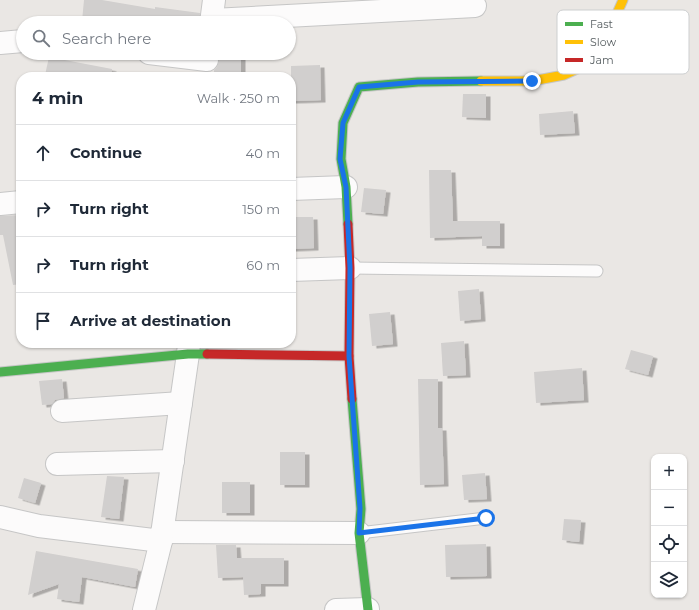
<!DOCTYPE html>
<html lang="en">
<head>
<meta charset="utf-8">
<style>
	:root { --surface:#fff; --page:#f2f2f3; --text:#1f2937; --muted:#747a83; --line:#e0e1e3 }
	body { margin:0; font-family:Montserrat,sans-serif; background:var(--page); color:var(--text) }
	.controls { position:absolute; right:12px; bottom:12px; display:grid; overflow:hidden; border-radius:8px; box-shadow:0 1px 3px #0004 }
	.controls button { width:36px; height:36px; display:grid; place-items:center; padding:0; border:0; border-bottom:1px solid var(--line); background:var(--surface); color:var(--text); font:20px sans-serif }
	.stop { position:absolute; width:12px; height:12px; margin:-9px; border:3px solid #1a73e8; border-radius:50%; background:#fff }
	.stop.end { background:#1a73e8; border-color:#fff; box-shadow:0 1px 4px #0008 }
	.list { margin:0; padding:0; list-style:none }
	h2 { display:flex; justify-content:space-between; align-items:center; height:52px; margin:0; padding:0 16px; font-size:17px }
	h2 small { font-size:13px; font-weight:400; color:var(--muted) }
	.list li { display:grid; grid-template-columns:26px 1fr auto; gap:12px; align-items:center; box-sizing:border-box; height:56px; padding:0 16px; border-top:1px solid var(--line) }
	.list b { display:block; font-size:15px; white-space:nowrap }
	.list em { font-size:13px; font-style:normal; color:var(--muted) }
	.icon { flex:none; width:22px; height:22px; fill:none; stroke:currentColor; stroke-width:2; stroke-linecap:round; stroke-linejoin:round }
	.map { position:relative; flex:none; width:699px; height:610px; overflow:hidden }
	.search { position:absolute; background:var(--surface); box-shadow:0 1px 3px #0004; left:16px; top:16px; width:280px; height:44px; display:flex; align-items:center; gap:10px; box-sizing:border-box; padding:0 14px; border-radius:22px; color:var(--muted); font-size:15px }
	.panel { position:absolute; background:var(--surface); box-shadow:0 1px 3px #0004; left:16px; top:72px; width:280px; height:276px; border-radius:16px }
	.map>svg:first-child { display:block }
	.building { fill:#d1cfce; filter:url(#shadow) }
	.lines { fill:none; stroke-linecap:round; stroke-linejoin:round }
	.lane-casing { stroke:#c6c6c6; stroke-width:13 }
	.street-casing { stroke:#c6c6c6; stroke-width:24 }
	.fast-casing { stroke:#c5c6c5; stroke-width:11 }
	.slow-casing { stroke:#c5c6c5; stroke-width:11 }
	.jam-casing { stroke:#c5c6c5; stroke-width:11 }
	.lane { stroke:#fcfbfb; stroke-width:11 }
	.street { stroke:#fcfbfb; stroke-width:22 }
	.fast { stroke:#4caf50; stroke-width:9 }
	.slow { stroke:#ffc107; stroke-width:9 }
	.jam { stroke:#c62828; stroke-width:9 }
	.route { stroke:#1a73e8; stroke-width:5 }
	.key { fill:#fff; stroke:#cdcfd0; stroke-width:1 }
	.key-label { font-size:11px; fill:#596063 }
</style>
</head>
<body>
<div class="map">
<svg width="699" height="610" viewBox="0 0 699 610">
	<defs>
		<filter id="shadow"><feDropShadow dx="4.5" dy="2.5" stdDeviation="0" flood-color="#0004"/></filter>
	</defs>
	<rect width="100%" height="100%" fill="#eae7e4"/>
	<!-- building -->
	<g class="building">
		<path d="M84,0H102L155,9V7L200,13L199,23H101L82,21Z"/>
		<path d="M217,53H241V77H214V70L217,67L219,61Z"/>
		<path d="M49,57L112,69L111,77H56L45,75Z"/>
		<path d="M320,65L321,100L291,101V66Z"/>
		<path d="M463,94H486V118L462,117Z"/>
		<path d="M573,111L575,133L540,135L539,114Z"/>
		<path d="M429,170H451L453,221H500V246H482V236L430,238Z"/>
		<path d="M364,188L386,190L383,214L361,212Z"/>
		<path d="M21,215V284L13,285L3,235H0V216Z"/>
		<path d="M291,217H313L314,248L291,249Z"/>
		<path d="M479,289L481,319L460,321L458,291Z"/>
		<path d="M390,312L393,344L372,346L369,314Z"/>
		<path d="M464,341L466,375L443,376L441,343Z"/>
		<path d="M631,350L653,356L648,375L625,369Z"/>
		<path d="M582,368L584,400L536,403L534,372Z"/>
		<path d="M62,379L64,398L55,400L52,404L42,405L39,381Z"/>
		<path d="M418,379H438V428H442L444,484L420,485Z"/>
		<rect x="280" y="452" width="25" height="33"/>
		<path d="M485,473L487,499L464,500L462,475Z"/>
		<path d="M107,476L124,477L119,519L101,517Z"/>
		<path d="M24,478L41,483L35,503L18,498Z"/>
		<rect x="222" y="482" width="28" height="31"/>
		<path d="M564,519L581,520L579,542L562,540Z"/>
		<path d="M486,544L487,576L446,577L445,545Z"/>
		<path d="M216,545H236L237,558H284V584H261V594L244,595L243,577L218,578Z"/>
		<path d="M36,551L138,569L135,587L82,577L79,602L57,599L59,584L28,595Z"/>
	</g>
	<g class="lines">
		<!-- lane casing -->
		<g class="lane-casing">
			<g id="lane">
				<path d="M350,268L597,271"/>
				<path d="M359,533L486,518"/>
			</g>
		</g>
		<!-- street casing -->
		<g class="street-casing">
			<g id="street">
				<path d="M212,20L475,6"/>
				<path d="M211,23L214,0"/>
				<path d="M0,43L23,41"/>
				<path d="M149,53L207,60"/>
				<path d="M291,189L346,187"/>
				<path d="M0,204L21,202"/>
				<path d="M291,270L350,268"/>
				<path d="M62,411L181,403"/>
				<path d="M57,464L173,461"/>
				<path d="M0,517L39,526L161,541"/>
				<path d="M162,532L359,533"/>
				<path d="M144,610L161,541L188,354L189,343"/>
				<path d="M336,610L368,609"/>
			</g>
		</g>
		<!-- fast casing -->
		<g class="fast-casing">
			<g id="fast">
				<path d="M348,224L346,187L341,159L343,123L359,87L418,82L481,81"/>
				<path d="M0,372L188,354H207"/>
				<path d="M352,399L361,509L359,533L368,610"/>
			</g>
		</g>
		<!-- slow casing -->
		<g class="slow-casing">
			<path id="slow" d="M481,81H532L564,75L584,66L601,49L623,0"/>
		</g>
		<!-- jam casing -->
		<g class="jam-casing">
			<g id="jam">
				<path d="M348,224L350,268L349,356L352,399"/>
				<path d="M207,354L349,356"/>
			</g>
		</g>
		<!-- lane -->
		<use href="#lane" class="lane"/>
		<!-- street -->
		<use href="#street" class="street"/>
		<!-- fast -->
		<use href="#fast" class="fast"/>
		<!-- slow -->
		<use href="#slow" class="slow"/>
		<!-- jam -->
		<use href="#jam" class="jam"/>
	</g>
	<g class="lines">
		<!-- route -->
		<path class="route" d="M486,518L359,533L360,508L349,356L350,268L346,187L340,159L343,123L359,87L418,82L532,81"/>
	</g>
	<!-- legend -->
	<rect x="557" y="10" width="132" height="64" rx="6" class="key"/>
	<rect x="565" y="22" width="18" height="4" fill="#4caf50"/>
	<rect x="565" y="40" width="18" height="4" fill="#ffc107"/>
	<rect x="565" y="58" width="18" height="4" fill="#c62828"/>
	<g class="key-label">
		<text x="590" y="28">Fast</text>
		<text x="590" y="46">Slow</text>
		<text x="590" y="64">Jam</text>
	</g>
</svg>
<div class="controls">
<button>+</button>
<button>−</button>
<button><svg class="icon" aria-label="locate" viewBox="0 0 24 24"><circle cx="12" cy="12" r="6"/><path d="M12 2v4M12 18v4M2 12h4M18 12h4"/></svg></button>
<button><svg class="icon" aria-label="layers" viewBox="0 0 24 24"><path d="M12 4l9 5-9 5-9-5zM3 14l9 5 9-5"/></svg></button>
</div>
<div class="stop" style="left:486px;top:518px"></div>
<div class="stop end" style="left:532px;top:81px"></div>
<div class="search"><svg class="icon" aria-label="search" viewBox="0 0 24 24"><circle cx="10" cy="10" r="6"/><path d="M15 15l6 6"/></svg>Search here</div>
<section class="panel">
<h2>4 min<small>Walk · 250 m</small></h2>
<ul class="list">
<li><svg class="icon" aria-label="ahead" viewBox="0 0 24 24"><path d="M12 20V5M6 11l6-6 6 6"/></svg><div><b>Continue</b></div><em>40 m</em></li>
<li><svg class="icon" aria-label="right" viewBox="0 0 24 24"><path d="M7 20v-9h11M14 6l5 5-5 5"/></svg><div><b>Turn right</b></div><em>150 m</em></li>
<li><svg class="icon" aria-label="right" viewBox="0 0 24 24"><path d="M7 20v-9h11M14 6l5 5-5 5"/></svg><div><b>Turn right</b></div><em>60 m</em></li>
<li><svg class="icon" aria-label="arrive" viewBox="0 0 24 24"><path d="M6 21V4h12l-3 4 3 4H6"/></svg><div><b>Arrive at destination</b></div></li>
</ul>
</section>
</div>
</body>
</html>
